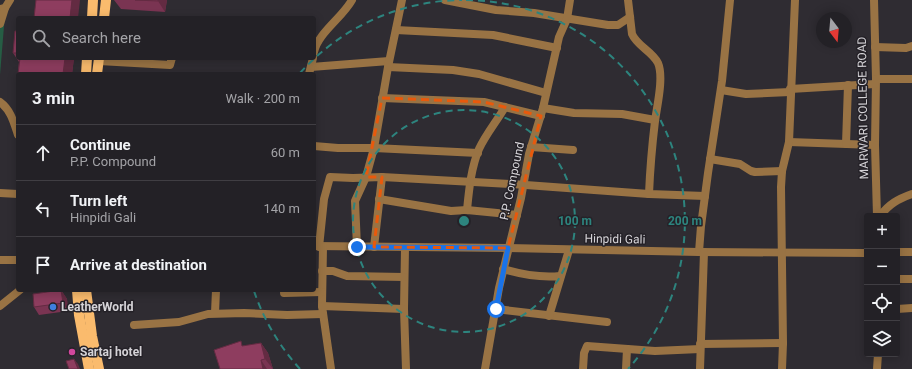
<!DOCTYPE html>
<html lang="en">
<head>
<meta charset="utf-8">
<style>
	:root { --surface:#232126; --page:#2b292e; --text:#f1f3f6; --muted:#a3a3a7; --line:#403e43 }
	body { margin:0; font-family:Roboto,sans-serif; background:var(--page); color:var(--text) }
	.controls { position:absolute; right:12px; bottom:12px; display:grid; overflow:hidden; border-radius:4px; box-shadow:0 2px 10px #0003 }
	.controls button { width:36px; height:36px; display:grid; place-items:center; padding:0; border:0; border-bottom:1px solid var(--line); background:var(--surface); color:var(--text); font:20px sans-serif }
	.compass { position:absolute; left:816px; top:12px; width:36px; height:36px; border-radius:50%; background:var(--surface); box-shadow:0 2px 10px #0003; rotate:164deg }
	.stop { position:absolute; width:12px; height:12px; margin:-9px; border:3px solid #1a73e8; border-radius:50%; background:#fff }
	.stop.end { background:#1a73e8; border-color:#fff; box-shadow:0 1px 4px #0008 }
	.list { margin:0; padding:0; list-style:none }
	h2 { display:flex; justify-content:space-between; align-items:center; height:52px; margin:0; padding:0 16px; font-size:17px }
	h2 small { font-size:13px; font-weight:400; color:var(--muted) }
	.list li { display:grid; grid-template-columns:26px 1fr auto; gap:12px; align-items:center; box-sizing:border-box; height:56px; padding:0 16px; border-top:1px solid var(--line) }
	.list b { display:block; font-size:15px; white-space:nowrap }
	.list p { margin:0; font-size:13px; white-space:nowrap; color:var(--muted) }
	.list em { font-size:13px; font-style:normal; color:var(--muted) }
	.icon { flex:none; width:22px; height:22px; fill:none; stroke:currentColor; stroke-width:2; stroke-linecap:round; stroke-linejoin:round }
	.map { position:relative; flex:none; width:912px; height:369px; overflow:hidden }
	.search { position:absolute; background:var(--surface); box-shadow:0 2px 10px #0003; left:16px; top:16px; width:300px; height:44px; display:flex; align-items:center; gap:10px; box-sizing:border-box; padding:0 14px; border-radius:4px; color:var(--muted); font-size:15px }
	.panel { position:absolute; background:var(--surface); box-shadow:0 2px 10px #0003; left:16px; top:72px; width:300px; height:220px; border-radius:4px }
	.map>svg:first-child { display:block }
	.green { fill:#265d44 }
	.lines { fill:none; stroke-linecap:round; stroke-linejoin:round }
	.minor { stroke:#997344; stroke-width:8 }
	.major { stroke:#fabb6d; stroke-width:10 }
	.wall { fill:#7a3452 }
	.shaded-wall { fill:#632b42 }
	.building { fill:#8e3d5f; stroke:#632b42 }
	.route { stroke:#1a73e8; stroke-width:5 }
	.marked { fill:none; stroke:#e8590c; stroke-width:3; stroke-dasharray:8 5; stroke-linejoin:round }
	.ring { fill:none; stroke:#2d847e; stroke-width:2; stroke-dasharray:7 5 }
	.shop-dot { fill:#3f7fe0; stroke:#252228; stroke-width:1.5 }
	.hotel-dot { fill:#d1479c; stroke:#252228; stroke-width:1.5 }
	.labels { text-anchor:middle; stroke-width:3; stroke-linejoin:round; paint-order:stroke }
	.street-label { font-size:12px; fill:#d5d3d7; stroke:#252228 }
	.poi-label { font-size:12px; font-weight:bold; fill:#d5d3d7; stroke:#252228; text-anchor:start }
	.centre { fill:#2d847e; stroke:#252228; stroke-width:2 }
	.ring-label { font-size:12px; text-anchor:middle; font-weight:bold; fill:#2d847e; stroke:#252228; stroke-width:3; stroke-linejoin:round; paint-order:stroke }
</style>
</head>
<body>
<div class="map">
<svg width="912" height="369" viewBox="0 0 912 369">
	<rect width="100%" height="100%" fill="#2f2c32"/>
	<!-- green -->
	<path class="green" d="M0,14H5L0,75Z"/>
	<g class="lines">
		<!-- minor -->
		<g class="minor">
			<path d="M445,0L496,10L534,13L608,25H618L630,17"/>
			<path d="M628,0L632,34C637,46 652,51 658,63C664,77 657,106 655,121C652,146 650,170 649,194"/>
			<path d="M874,0L876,79L875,145L877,216"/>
			<path d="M1,9L5,8L10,0"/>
			<path d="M0,24L5,8"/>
			<path d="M396,30L493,35L557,48"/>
			<path d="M875,47L906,48L912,46"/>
			<path d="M314,52C318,33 342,18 352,0"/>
			<path d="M99,61L170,65L172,58"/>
			<path d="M311,67L389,61"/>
			<path d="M388,67L453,70L479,74L546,93"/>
			<path d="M309,74L313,58"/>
			<path d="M876,79H912"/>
			<path d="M790,89L875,84"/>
			<path d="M721,90L746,94L790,92"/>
			<path d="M382,98L484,102L541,116"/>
			<path d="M0,102C11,110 14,123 18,135"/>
			<path d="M543,108L574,113L622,114L655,120"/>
			<path d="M789,142L875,145"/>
			<path d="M846,144L848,85"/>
			<path d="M314,146L338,148H374L478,153"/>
			<path d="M531,147L573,150"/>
			<path d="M710,159L740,164L751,171L755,172L782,171"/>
			<path d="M0,193L18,194"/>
			<path d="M379,199L451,211L467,210L517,215"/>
			<path d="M467,210C469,190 471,168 479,149C486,134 497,121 505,107"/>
			<path d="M880,216C889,204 898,199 912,194"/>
			<path d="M314,246L508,248L699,252L867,253"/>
			<path d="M319,247L324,199L330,177L353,178L382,177L512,184L649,194L705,196"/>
			<path d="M323,247L322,306L331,369"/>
			<path d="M357,247L355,201L366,177L374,148L388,67L402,0"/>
			<path d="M374,247L382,177"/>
			<path d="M405,248L404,309L406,369"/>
			<path d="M699,252L701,226L708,173L722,81L730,0"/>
			<path d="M897,252H912"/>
			<path d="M0,260H18"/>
			<path d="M503,269C523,275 540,278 560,276"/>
			<path d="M322,271H333L347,276L404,277"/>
			<path d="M897,279H912"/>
			<path d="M284,293L322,292"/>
			<path d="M0,306L20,290"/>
			<path d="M322,306L404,309"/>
			<path d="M496,309L607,322"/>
			<path d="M897,309L912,308"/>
			<path d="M215,313L216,290"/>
			<path d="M549,316L569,250"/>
			<path d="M134,325L179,322L208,314L244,313L287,315L323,314"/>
			<path d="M700,344L783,343"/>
			<path d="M485,369L499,288L521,198L529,154L543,108L559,37L567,19L570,0"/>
			<path d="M583,369L584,353L587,346L655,351L700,349"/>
			<path d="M626,369L627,349"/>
			<path d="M700,369L704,252"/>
			<path d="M782,369L783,343L781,187L782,171L789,142L795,0"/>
			<path d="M877,369L878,354"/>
		</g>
		<!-- major -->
		<g class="major">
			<path d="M92,18L93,0"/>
			<path d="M104,18L106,0"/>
			<path d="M86,74L87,58"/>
			<path d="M97,74L99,58"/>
			<path d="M77,290L79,315L89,369"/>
			<path d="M86,290L92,336L99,369"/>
		</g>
	</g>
	<!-- wall -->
	<g class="wall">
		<path d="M114,0H167L165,12L121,9Z"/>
		<path d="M18,31V58H74L72,74H18L19,62L13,53Z"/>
		<path d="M61,290L67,299L68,311L39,315L34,307Z"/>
		<path d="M261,343L268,353L273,369H220L244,346Z"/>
	</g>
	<!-- shaded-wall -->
	<g class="shaded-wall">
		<path d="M72,0H80L78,18H70Z"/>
		<path d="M158,0H167L165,12L158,1Z"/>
		<path d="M65,58H74L72,74H63Z"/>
		<path d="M61,290L67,299L68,311L63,303Z"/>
		<path d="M261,343L268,353L273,369L265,359Z"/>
		<path d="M74,359L78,364L80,369H78Z"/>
		<path d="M261,360L267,369H263Z"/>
	</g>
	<!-- building -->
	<g class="building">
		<path d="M36,0H72L70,18H34Z"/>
		<path d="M135,0H158V1Z"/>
		<path d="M15,31H18V53H13Z"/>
		<path d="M20,58H65L63,74H18Z"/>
		<path d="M18,75V87H17Z"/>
		<path d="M61,290L63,303L34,307L33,294Z"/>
		<path d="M241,341L242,346L261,343L265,359L261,360L263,369H220L214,350Z"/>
		<path d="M74,359L78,369H69L66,361Z"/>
	</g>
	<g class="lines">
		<!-- route -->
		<path class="route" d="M357,247L508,248L496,309"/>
	</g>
	<!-- marked area -->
	<path class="marked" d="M382,98L484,102L541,116L508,248L374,247L382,177H366Z"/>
	<!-- distance rings -->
	<g class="ring">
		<circle cx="464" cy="221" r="111"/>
		<path d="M300 369A221 221 0 0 1 254 291M300 73A221 221 0 0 1 462 0M466 0A221 221 0 0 1 628 369"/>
	</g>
	<!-- markers -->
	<circle class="shop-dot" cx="53" cy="307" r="4"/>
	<circle class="hotel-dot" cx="72" cy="352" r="4"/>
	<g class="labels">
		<!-- street labels -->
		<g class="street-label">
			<text transform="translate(863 108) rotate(-91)" y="4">MARWARI COLLEGE ROAD</text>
			<text transform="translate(512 181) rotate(-78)" y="4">P.P. Compound</text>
			<text transform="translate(615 239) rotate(1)" y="4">Hinpidi Gali</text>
		</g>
		<!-- poi labels -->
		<g class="poi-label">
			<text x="61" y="311">LeatherWorld</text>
			<text x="80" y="356">Sartaj hotel</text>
		</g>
	</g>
	<circle cx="464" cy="221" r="6" class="centre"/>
	<g class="ring-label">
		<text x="575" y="225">100 m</text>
		<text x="685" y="225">200 m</text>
	</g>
</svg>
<div class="controls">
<button>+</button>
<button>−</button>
<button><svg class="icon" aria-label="locate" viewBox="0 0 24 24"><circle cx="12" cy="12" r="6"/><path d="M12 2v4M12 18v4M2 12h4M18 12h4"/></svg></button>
<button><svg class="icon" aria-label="layers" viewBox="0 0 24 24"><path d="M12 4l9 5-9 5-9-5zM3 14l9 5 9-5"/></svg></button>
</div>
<svg class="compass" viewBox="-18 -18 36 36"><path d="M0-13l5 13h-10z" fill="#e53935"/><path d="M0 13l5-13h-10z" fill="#a3a3a7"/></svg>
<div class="stop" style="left:496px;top:309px"></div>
<div class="stop end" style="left:357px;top:247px"></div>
<div class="search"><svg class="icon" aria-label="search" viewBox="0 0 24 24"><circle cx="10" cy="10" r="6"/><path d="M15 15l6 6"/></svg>Search here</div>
<section class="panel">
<h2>3 min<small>Walk · 200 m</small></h2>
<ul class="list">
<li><svg class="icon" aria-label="ahead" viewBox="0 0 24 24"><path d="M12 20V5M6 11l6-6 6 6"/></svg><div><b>Continue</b><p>P.P. Compound</p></div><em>60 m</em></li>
<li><svg class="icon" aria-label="left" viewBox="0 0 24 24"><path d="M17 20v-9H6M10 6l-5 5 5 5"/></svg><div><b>Turn left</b><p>Hinpidi Gali</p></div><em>140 m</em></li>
<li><svg class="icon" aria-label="arrive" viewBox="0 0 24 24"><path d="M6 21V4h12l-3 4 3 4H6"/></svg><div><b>Arrive at destination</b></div></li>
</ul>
</section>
</div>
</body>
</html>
